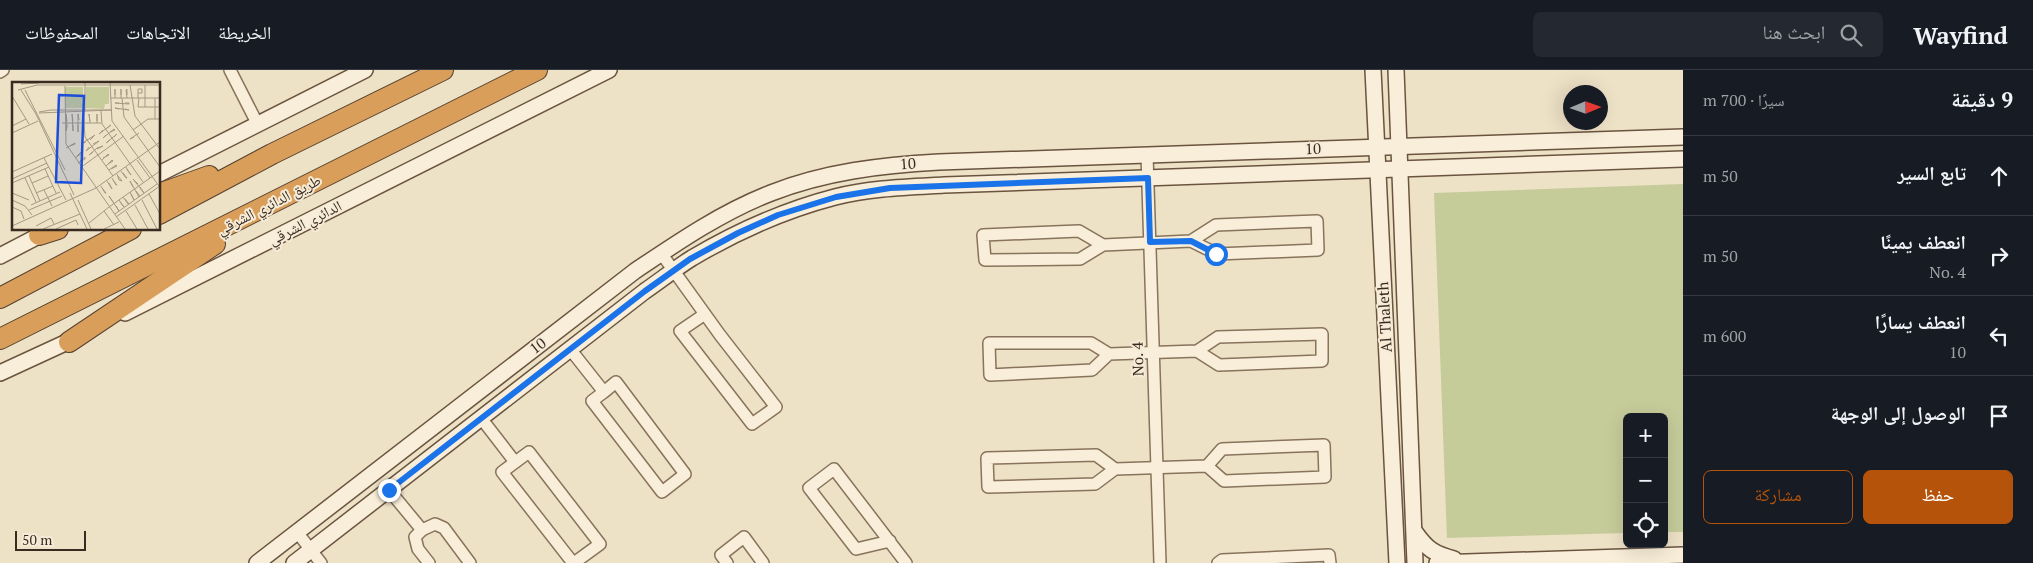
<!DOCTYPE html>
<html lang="ar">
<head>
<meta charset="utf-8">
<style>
	:root { --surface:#171b24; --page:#242831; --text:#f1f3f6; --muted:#9ea1a6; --line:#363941; --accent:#b45309 }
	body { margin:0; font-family:"PT Serif","Noto Naskh Arabic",serif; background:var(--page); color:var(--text); direction:rtl }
	.controls { position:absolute; right:15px; bottom:15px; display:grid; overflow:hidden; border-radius:8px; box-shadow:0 5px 20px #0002 }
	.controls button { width:45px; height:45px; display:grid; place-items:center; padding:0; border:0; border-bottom:1px solid var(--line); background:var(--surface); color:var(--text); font:25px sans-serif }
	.compass { position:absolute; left:1563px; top:15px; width:45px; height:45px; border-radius:50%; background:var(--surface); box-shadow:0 5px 20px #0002; rotate:88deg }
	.scale { position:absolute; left:15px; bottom:12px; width:71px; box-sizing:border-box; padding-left:5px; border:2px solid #392b20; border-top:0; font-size:14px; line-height:18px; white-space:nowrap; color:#392b20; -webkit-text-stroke:4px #f5ebd6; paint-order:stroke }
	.stop { position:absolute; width:15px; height:15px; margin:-11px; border:4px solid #1a73e8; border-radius:50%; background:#fff }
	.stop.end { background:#1a73e8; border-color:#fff; box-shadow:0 1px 5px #0008 }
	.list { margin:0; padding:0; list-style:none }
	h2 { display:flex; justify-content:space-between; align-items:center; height:65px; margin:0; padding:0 20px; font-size:21px }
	h2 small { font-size:16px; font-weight:400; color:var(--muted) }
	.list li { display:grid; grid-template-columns:32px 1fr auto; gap:15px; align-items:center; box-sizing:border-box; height:80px; padding:0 20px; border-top:1px solid var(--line) }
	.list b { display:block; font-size:19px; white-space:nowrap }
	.list p { margin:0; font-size:16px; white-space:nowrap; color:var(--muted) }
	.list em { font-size:16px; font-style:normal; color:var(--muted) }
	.actions { display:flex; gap:10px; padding:15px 20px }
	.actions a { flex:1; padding:11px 0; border:1px solid var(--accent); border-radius:8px; text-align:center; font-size:18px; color:var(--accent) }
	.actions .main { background:var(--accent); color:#fff }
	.icon { flex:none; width:28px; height:28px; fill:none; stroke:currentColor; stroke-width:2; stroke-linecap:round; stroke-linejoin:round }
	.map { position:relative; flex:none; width:1683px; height:493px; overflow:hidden; direction:ltr }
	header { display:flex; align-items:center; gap:30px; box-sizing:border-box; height:70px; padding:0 25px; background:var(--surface); border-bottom:1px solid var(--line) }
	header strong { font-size:24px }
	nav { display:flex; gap:28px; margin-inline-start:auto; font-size:18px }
	.search { width:350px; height:45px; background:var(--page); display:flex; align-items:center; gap:12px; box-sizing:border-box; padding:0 18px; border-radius:8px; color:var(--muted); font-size:19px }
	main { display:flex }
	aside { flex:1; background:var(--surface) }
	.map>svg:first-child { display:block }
	.green { fill:#c6cb9a }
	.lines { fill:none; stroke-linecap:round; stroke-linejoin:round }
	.street-casing { stroke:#88735c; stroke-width:14 }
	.secondary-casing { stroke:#6a543f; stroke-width:18 }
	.highway-casing { stroke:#564130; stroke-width:22 }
	.street { stroke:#f8eed9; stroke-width:11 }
	.secondary { stroke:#f8eed9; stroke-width:15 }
	.highway { stroke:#d99f5a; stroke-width:20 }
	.route { stroke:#1a73e8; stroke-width:6 }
	.labels { text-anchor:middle; stroke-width:4; stroke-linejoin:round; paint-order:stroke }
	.street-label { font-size:15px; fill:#392b20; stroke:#f5ebd6 }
	.inset-road { fill:none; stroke:#a59884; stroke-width:1 }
	.view { fill:#1d4ed8; fill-opacity:0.15; stroke:#1d4ed8; stroke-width:2.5 }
	.inset-edge { fill:none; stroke:#392b20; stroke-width:2.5 }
</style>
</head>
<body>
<header>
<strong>Wayfind</strong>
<div class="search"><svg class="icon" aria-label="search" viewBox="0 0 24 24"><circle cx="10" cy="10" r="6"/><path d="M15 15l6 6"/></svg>ابحث هنا</div>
<nav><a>الخريطة</a><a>الاتجاهات</a><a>المحفوظات</a></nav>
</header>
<main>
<aside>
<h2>9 دقيقة<small>سيرًا · 700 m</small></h2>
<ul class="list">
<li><svg class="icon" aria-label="ahead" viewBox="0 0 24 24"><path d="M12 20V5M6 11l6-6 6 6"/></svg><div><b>تابع السير</b></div><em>50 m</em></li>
<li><svg class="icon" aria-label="right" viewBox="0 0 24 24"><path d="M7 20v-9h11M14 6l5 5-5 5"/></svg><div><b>انعطف يمينًا</b><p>No. 4</p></div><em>50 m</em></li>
<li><svg class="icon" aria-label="left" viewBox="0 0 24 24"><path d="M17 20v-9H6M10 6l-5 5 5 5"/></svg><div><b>انعطف يسارًا</b><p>10</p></div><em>600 m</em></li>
<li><svg class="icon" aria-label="arrive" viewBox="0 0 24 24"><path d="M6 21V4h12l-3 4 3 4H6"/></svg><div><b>الوصول إلى الوجهة</b></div></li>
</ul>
<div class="actions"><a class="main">حفظ</a><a>مشاركة</a></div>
</aside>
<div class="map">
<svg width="1683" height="493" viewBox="0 0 1683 493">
	<rect width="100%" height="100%" fill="#ede1c6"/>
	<!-- green -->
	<path class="green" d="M1683,114V462H1664V347H1627V463L1447,468L1434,123Z"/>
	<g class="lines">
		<!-- street casing -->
		<g class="street-casing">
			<g id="street">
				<path d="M230,0L257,53"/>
				<path d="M0,2L3,0"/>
				<path d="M1147,85L1160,493"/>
				<path d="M1103,175L1079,161L983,165L985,190L1080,189L1103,175L1191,171L1216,155L1317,151L1318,180L1217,184L1191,171"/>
				<path d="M661,183L720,265L776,337L752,354L680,261L705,244"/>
				<path d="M570,279L604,322L592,331L662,422L685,404L616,312L604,322"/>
				<path d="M1109,284L1091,273H989L990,305L1092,300L1109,284L1197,281L1218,267L1322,264V291L1219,295L1197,281"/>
				<path d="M481,348L515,392"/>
				<path d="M1115,399L1096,385L987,388L988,417L1095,414L1115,399L1207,396L1222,379L1324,375L1325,407L1224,411L1207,396"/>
				<path d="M389,420L422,460"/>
				<path d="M297,462L321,493"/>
				<path d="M890,471L856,479L809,418L834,399L906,493"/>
				<path d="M429,493L418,479L415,467L422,460L435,454L444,458L470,493"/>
				<path d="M573,493L502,402L529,382L600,474L574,493"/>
				<path d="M727,493L721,485L744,467L763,493"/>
				<path d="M1218,493L1222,490L1329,485L1330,493"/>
			</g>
		</g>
		<!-- secondary casing -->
		<g class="secondary-casing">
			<g id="secondary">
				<path d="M1373,0L1397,493"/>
				<path d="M1396,0L1415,493"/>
				<path d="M159,104L365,0"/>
				<path d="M0,186L48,161"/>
				<path d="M125,243L609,0"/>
				<path d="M0,303L78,267"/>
				<path d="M1415,462C1427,479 1434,484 1454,489"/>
				<path d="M257,493L635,201C678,172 722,142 771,123C824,102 882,95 939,92L1683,67"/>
				<path d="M294,493L645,221C661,210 676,198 692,188C736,162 785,140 835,127C870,118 908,117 944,115L1683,89"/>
				<path d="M1437,493L1683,485"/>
			</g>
		</g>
		<!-- highway casing -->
		<g class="highway-casing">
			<g id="highway">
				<path d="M159,124L209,106"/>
				<path d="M159,144L272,84L443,0"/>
				<path d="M39,165L58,159"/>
				<path d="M0,228L131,159"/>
				<path d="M0,269L537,0"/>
				<path d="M69,272L215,174"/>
			</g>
		</g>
		<!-- street -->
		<use href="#street" class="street"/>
		<!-- secondary -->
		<use href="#secondary" class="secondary"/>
		<!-- highway -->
		<use href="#highway" class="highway"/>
	</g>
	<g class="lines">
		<!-- route -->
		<path class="route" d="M389,420L645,221L690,189L738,163L778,145L836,127L890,118L1148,108L1150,172L1191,171L1216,184"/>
	</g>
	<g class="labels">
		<!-- street labels -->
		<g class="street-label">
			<text transform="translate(1313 79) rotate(-2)" y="5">10</text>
			<text transform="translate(908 94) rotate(-4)" y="5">10</text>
			<text transform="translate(269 135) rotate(-27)" y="5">طريق الدائري الشرقي</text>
			<text transform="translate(305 153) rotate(-27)" y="5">الدائري الشرقي</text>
			<text transform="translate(1385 247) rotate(-93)" y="5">Al Thaleth</text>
			<text transform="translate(538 276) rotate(-38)" y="5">10</text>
			<text transform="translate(1138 289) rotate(-92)" y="5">No. 4</text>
		</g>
	</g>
	<!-- overview -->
	<g transform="translate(12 12)">
		<rect width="148" height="148" fill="#ede1c6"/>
		<path d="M53,5H71V26H53ZM74,5H97V22H93L92,27L74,26Z" fill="#c6cb9a"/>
		<path class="inset-road" d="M98,0L100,39L147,104M9,2L27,1M118,3L123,34L148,67M133,3V25M53,4L54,62L113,147M6,8L25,3H148M9,8L24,32L62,113M13,8L53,88M126,11H130V7H126V16M109,13V7V16M0,14L17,42M98,16H148M103,16V7V13M110,16L112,35L148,85M115,16L114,8L115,7V13M127,16L126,25H148M143,16V37M107,21H103L117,22V21H113M107,27L103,26L117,28L113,27M73,28V0M89,29L90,42L131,100M27,30L39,28H99L27,31M55,39L54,32L55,45L54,49L55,43M61,39L60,32L61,49V43M72,39L71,32L72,41M78,39L77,32L78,41M85,39V32V41M50,41H89M72,41L73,55L101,94M66,43V50V32L67,38M0,44L14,37M91,48L87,52L99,43L95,46M121,48L136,37H148M0,51L26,39M94,53L91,56L102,47L103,48L98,50M122,55L118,57L127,51M98,58L94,61L105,52L102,55M74,60L69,62L83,53L78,58M77,65L74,69L87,59L81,62M54,66L63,61V62L58,64M81,70L77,73L85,66L91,64L85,67M32,76L54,118M63,76L70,71L69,70L65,74M90,78L96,72L97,73L91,76M125,78L138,96M66,81L73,77V75L68,79M94,84L100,78L101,79L96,82M114,85L116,89L119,93L115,87M68,86L112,54M33,87L44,111M97,88L104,83L105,84L99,87M109,89L114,96H115L111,91M0,90L40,72M105,92L107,98L110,99L106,94M17,94L28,119M13,96L24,120M100,96L104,103H105L101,98M0,97L35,81M95,99L100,107L97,101M0,101L37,85M20,101L36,94M126,102L121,97L132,111L128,105M89,104L93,111H94L90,106M121,105L118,99L127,115L128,114L124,109M32,108L40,124M118,110L122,118L119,112M0,111L17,118M24,111L41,104M58,111L75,147M137,112L148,132M111,115L116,122H117L113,117M0,118L13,124L20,133M66,118L79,147M107,118L112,125L108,120M130,118L145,147M101,120L97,114L107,129L104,124M19,123L48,110M123,123L136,147M0,125L9,129L12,137M97,125L148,89M17,128L50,114M92,129L102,143M114,129L125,147M103,132L145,102M104,135L148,104M77,141L97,125M0,144L84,106L148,60M24,144L39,136L42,142M31,147L68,132M44,147L64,138L66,143M92,147L107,140"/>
		<path class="view" d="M47,13L72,14L69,101L44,100Z"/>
		<rect width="148" height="148" class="inset-edge"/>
	</g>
</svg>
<div class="controls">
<button>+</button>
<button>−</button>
<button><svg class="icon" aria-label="locate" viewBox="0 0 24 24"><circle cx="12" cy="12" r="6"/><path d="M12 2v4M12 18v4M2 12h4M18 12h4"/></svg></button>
</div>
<svg class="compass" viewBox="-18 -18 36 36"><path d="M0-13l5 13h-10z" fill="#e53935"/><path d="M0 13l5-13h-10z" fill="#9ea1a6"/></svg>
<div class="scale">50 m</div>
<div class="stop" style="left:1216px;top:184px"></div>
<div class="stop end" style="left:389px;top:420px"></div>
</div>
</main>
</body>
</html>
